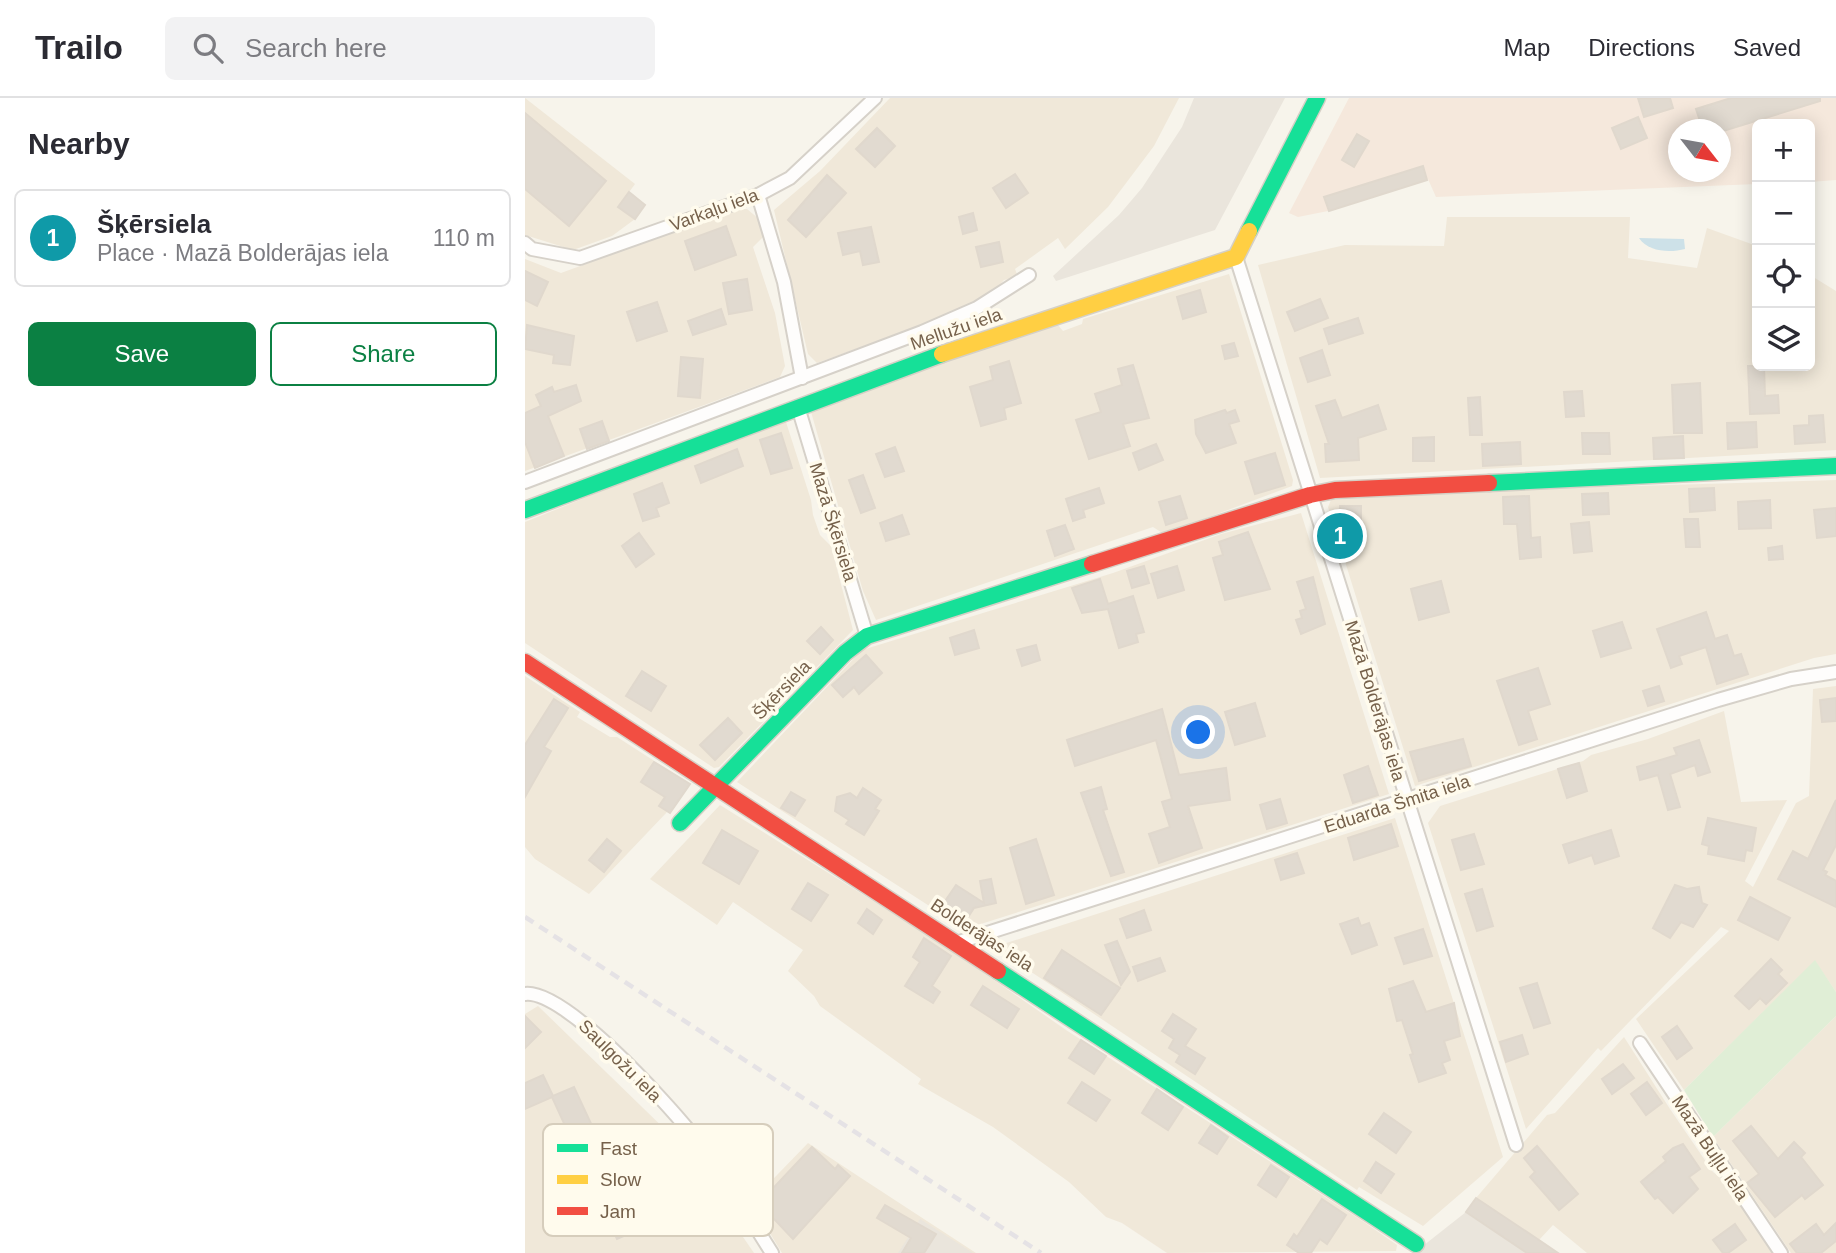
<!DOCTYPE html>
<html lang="en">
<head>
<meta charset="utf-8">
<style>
	:root { --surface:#fff; --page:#f2f2f3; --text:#2b2b33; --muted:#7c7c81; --line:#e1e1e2; --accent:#0b8043 }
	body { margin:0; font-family:Helvetica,sans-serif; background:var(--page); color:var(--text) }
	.controls { position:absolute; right:21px; top:21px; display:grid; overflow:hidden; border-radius:10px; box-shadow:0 4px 18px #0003 }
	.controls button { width:63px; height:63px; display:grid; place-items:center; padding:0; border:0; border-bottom:2px solid var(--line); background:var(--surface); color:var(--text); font:35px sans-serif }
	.compass { position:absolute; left:1143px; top:21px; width:63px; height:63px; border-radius:50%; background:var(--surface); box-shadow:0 4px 18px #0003; rotate:121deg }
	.you { position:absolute; left:674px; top:635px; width:24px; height:24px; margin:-18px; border:5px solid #fff; border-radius:50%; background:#1a73e8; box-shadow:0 0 0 10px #1a73e833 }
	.badge { display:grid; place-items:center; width:46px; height:46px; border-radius:50%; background:var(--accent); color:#fff; font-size:23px; font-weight:700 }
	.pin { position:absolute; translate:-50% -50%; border:4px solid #fff; box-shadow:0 2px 7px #0006 }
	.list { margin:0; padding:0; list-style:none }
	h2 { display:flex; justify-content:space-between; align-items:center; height:91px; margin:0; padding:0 28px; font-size:30px }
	h2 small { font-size:23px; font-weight:400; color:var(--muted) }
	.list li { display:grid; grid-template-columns:46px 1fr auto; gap:21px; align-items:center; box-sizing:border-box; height:98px; margin:0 14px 14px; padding:0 14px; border:2px solid var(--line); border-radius:10px }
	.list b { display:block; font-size:26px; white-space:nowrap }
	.list p { margin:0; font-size:23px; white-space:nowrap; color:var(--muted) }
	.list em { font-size:23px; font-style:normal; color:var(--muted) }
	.actions { display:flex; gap:14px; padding:21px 28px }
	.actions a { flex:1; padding:16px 0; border:2px solid var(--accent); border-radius:10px; text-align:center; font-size:24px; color:var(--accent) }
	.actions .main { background:var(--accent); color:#fff }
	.icon { flex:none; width:38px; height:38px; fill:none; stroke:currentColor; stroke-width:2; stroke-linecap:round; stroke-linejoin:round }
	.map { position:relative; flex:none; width:1311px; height:1155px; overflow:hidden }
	header { display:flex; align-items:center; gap:42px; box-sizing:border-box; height:98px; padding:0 35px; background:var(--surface); border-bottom:2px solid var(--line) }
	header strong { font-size:33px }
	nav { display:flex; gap:38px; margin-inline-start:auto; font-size:24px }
	.search { width:490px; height:63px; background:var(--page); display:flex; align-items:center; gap:18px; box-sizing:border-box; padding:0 24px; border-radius:10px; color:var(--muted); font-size:26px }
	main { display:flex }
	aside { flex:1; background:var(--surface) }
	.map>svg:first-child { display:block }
	.residential { fill:#f0e8d9 }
	.commercial { fill:#f5e8dc; fill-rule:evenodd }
	.industrial { fill:#eae5dc }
	.green { fill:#e0eed6 }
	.water { fill:#cde1e8 }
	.building { fill:#e1dad0; stroke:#e0d8cd; stroke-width:2 }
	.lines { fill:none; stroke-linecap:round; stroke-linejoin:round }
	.street-casing { stroke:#d6d1c9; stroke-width:16 }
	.fast-casing { stroke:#d5d0c6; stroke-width:19 }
	.slow-casing { stroke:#d5d0c6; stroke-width:19 }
	.jam-casing { stroke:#d5d0c6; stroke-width:19 }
	.street { stroke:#fefdfc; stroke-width:12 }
	.fast { stroke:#16e098; stroke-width:16 }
	.slow { stroke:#ffcf43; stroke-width:16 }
	.jam { stroke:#f24e42; stroke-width:16 }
	.rail { stroke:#e5e2e5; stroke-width:4.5; stroke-dasharray:10 7; stroke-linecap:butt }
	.labels { text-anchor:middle; stroke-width:7; stroke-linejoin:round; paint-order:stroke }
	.street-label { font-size:18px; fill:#76614b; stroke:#fffbed }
	.key { fill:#fffbed; stroke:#d6cdbc; stroke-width:2 }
	.key-label { font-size:19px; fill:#76614b }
</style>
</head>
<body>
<header>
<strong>Trailo</strong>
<div class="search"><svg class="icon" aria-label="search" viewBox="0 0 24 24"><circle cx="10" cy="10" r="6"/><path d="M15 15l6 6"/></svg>Search here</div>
<nav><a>Map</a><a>Directions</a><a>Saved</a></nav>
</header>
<main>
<aside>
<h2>Nearby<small></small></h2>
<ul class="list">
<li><span class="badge" style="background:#0f9aa8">1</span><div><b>Šķērsiela</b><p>Place · Mazā Bolderājas iela</p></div><em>110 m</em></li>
</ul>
<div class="actions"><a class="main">Save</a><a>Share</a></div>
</aside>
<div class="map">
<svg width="1311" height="1155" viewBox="0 0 1311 1155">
	<rect width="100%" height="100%" fill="#f7f4eb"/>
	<!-- residential -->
	<g class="residential">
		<path d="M0,0L110,86L93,109L110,121L87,138L48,152L0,137Z"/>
		<path d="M365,0H654L629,48L583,109L540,151L533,140L490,171L493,179L479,182L467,196L405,224L292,265L283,256L249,112L295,73Z"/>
		<path d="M211,111H222L234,121L238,139L228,149L250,215L260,268L255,279L0,373V161L36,175Z"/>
		<path d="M922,119H1105L1103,160L1172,170L1182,130L1232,148V268H1285V177L1311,193V352L795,380L733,167L820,147L919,148Z"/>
		<path d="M704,176L768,382L767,388L639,436L628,429L351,522L338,493L286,314L315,304L333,293L532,226L538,233L557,226L558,221Z"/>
		<path d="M261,324L286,402L288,417L295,437L306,448L328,532L194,669L189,670L0,545V424L159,360Z"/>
		<path d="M1311,382V556L1289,560L890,688L803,409L806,402L970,392Z"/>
		<path d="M776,415L864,696L440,831L212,684L337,552L588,475L696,436Z"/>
		<path d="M0,578L55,614L52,619L85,639H92L165,686L145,715L142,714L64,796L10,761L0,749Z"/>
		<path d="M1311,588V894L1290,863L1159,992L1111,921L1204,833L1196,829L1076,953L1073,950L1001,1031L903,725L915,708L1058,663L1066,657L1123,641L1199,613L1216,704L1262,702L1220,783L1228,789L1271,705L1284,698L1288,591Z"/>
		<path d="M195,707L423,850L541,932L839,1124L872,1147L871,1153L642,1155L597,1125L581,1119L544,1084L468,1029L393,986L396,981L295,908L289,898L263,873L278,852L208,804L192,827L125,781Z"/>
		<path d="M870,720L978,1059L898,1128L834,1089L832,1092L469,849Z"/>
		<path d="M13,908L152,1043L229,1155H0V916Z"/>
		<path d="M1311,918V1155H1266L1188,1039Z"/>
		<path d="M1099,939L1145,1011L1188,1074L1199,1083L1248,1155H1062L1028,1127L1014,1142L951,1100L1022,1017L1030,1015Z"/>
		<path d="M283,1045L333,1078L451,1155H257L226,1104Z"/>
	</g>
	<!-- commercial -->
	<path class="commercial" d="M824,0H1311V82L1285,84V26H1232V86L911,99L903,81L803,113L773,119L764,115ZM1154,32H1196V74H1154Z"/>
	<!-- industrial -->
	<g class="industrial">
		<path d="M669,0H760L690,132L531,183L528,178L594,117L617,90L657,29Z"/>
		<path d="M951,1100L1033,1155H889L941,1114Z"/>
		<path d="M395,1121L448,1155H373Z"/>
	</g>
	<!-- green -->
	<path class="green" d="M1290,862L1311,894V918L1188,1039L1159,992Z"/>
	<!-- water -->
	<path class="water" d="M1114,140L1159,141L1160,151C1145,155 1123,154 1114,140Z"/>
	<!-- building -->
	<g class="building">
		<path d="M1113,0H1145L1148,10L1119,19Z"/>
		<path d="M1206,0H1295V3L1195,34L1178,32L1171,11Z"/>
		<path d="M0,15L81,83L44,128L0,91Z"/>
		<path d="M1113,19L1122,40L1096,51L1087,30Z"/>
		<path d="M352,30L370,48L350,69L331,51Z"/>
		<path d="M832,36L844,43L829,69L817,62Z"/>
		<path d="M898,68L902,82L804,113L799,99Z"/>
		<path d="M490,76L503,95L481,110L468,90Z"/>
		<path d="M302,77L321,95L281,139L263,122Z"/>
		<path d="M104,94L120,107L110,121L93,109Z"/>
		<path d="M448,115L452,132L438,136L434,119Z"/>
		<path d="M201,128L211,157L170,172L160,143Z"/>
		<path d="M346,129L354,164L338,167L335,153L318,157L313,135Z"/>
		<path d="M474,144L478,164L456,169L451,149Z"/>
		<path d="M0,173L23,184L12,208L0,202Z"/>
		<path d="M222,181L227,212L204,216L198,185Z"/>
		<path d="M675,192L681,214L658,221L652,199Z"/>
		<path d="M795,201L803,220L770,233L762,214Z"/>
		<path d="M132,204L142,233L112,243L102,214Z"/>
		<path d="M196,211L201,226L168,237L163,223Z"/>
		<path d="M833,220L838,235L804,246L799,231Z"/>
		<path d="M2,227L49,238L45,267L28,265L29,257L0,251Z"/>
		<path d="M709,245L713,258L700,261L697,248Z"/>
		<path d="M797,252L805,277L783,284L775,260Z"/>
		<path d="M156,259L178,261L175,300L153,298Z"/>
		<path d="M484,263L496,305L479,310L481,321L456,328L445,289L468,282L465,269Z"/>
		<path d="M608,267L624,320L598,326L605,348L564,361L551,322L576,314L570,296L597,287L593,271Z"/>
		<path d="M1223,268H1239L1240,298L1253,297L1254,315L1225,316Z"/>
		<path d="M1175,285L1177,335H1149L1147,287Z"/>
		<path d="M51,287L56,303L23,318L39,358L10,370L0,344V315L16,308L11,297L27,289L29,294Z"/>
		<path d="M1057,293L1059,318L1041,319L1039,294Z"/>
		<path d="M955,299L957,337H945L943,300Z"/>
		<path d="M810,302L817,320L853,307L861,331L833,340L834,362L801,364L800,346H804L791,308Z"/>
		<path d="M700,312L702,315L710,312L714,323L704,326L711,345L681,355L671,336L670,322Z"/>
		<path d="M1298,317L1300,344L1270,346L1269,328L1284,327V318Z"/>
		<path d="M77,323L84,343L62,351L55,331Z"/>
		<path d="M1231,324L1232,349L1203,351L1202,325Z"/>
		<path d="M256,335L267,370L246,376L235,342Z"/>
		<path d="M1057,335H1084L1085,356H1058Z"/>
		<path d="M1158,338L1159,360L1129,361L1128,340Z"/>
		<path d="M909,339V363H888V340Z"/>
		<path d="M995,344L996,366L958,368L957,346Z"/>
		<path d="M631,346L638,362L614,372L608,355Z"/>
		<path d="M370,349L379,373L360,379L351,356Z"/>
		<path d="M212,351L218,368L176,385L170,368Z"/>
		<path d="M750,355L760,387L730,396L720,364Z"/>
		<path d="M338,377L350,410L336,415L324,382Z"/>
		<path d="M137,385L144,405L131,410L134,418L118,423L109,396Z"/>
		<path d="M574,390L579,405L558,412L560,419L548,423L541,401Z"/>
		<path d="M1189,390L1190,412L1165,414L1164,391Z"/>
		<path d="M1083,395L1084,416L1058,417L1057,396Z"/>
		<path d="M655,398L662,420L641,427L634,404Z"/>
		<path d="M1004,398L1006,440L1015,439L1016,459L995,461L992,426H979L978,399Z"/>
		<path d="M1245,402L1246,430L1214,431L1213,404Z"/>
		<path d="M815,408H836V432L814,431Z"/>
		<path d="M1311,410V438L1292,440L1289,412Z"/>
		<path d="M377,417L384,436L361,443L355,425Z"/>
		<path d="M1159,421H1173L1175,449H1161Z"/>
		<path d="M1064,424L1067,453L1049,455L1046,426Z"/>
		<path d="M540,427L549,451L530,458L522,433Z"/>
		<path d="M723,434L745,491L700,502L688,460L698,457L694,444Z"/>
		<path d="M114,435L129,456L111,469L97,448Z"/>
		<path d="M1257,448L1258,461L1244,462L1243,450Z"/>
		<path d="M619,468L624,485L607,490L602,473Z"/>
		<path d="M652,468L659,492L633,500L626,476Z"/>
		<path d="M788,479L800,526L776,536L771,522L777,520L775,513L781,511L772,484Z"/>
		<path d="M575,481L583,506L608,498L619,534L611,536L613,544L594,550L583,511L557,515L547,490Z"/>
		<path d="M916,483L924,514L894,522L886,491Z"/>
		<path d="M1181,514L1190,541L1202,537L1209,558L1216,556L1223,576L1192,586L1181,549L1154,558L1157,566L1146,570L1132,531Z"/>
		<path d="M1097,524L1106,550L1076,559L1068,533Z"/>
		<path d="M296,529L308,542L295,556L282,543Z"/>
		<path d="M449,532L454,550L430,557L425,540Z"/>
		<path d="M511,547L515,562L497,568L492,552Z"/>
		<path d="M341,557L357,575L334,596L329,589L318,599L307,587Z"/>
		<path d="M1013,570L1025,606L1003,613L1012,641L994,647L972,583Z"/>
		<path d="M117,573L141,588L126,613L101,598Z"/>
		<path d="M1134,588L1139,603L1123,608L1118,593Z"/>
		<path d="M1311,600V623L1297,624L1295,602Z"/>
		<path d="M29,601L43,610L19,649L26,653L0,699V647Z"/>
		<path d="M730,605L740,638L710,647L700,614Z"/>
		<path d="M637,611L654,677L701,670L705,702L663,708L677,750L634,765L624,736L645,729L637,704L647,701L631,642L550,668L542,642Z"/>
		<path d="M203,620L217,635L190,662L175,647Z"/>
		<path d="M938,641L946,668L894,683L885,654Z"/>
		<path d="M1174,642L1185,674L1173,678L1170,667L1145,676L1155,709L1143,712L1133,677L1115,682L1112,669L1152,657L1149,650Z"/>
		<path d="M129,664L165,686L145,715L134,708L140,699L116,684Z"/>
		<path d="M1054,665L1062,693L1042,700L1033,671Z"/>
		<path d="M843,668L853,697L828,705L819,677Z"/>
		<path d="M576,689L582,711L578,712L599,774L586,778L556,695Z"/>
		<path d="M338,690L356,702L350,711L354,713L339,737L321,726L324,722L310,713L312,699L325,695L332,700Z"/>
		<path d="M266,694L280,702L270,718L256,710Z"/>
		<path d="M755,701L762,725L742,731L735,707Z"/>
		<path d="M1311,702V747L1298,772L1302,774L1300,777L1311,783V809L1253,781L1268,753L1283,761Z"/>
		<path d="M1183,720L1231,730L1227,753L1221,752L1219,763L1183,756L1184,748L1177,746Z"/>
		<path d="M866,726L873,748L829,762L823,740Z"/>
		<path d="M197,732L233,753L214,786L178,765Z"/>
		<path d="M1086,732L1094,758L1070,766L1067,757L1044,765L1038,747Z"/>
		<path d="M949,736L959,766L936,772L927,742Z"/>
		<path d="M82,741L96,753L79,774L64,762Z"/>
		<path d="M511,741L529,797L501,806L485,750Z"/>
		<path d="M772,755L779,775L756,782L750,762Z"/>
		<path d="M466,781L471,805L449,810L438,827L414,812L431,787L459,805L455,783Z"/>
		<path d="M283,785L303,797L286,823L267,811Z"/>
		<path d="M1150,787L1162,791L1174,789L1177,805L1182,807L1168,829L1156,824L1145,840L1128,830Z"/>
		<path d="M957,791L968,828L952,833L940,796Z"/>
		<path d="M1225,799L1265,820L1253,842L1213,822Z"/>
		<path d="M342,811L357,822L348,836L333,825Z"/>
		<path d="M619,812L626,832L602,840L595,821Z"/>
		<path d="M833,820L836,828L844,825L852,847L827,856L815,826Z"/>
		<path d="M898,831L907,858L879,866L870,840Z"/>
		<path d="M399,840L426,858L407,888L415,894L408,905L380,888L395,864L388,859Z"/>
		<path d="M592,843L605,874L596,887L580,847Z"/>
		<path d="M537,852L595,890L576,917L519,880Z"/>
		<path d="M635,860L640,873L613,883L608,869Z"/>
		<path d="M1246,861L1257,872L1253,876L1262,885L1241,906L1235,900L1224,911L1210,898Z"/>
		<path d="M888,883L901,914L929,905L935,938L919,943L925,962L917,965L921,975L894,984L885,957L888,956L877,922L872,923L864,891Z"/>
		<path d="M1012,885L1025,925L1009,930L995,890Z"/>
		<path d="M458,888L494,911L482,930L446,907Z"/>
		<path d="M648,916L671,931L660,948L680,960L670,976L651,964L655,957L644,950L649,941L637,933Z"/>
		<path d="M0,918L16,934L0,950Z"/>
		<path d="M1152,928L1167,950L1152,961L1137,939Z"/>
		<path d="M997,937L1003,956L981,964L975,944Z"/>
		<path d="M556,942L581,958L569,976L544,960Z"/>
		<path d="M1098,966L1109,980L1087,996L1077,981Z"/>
		<path d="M18,977L28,998L49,989L115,1131L92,1141L27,999L0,1011V985Z"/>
		<path d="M557,984L585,1002L571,1023L543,1005Z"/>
		<path d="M1122,984L1137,1005L1121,1017L1106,996Z"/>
		<path d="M632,991L658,1009L643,1032L617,1015Z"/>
		<path d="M859,1015L886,1034L871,1055L844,1036Z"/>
		<path d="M686,1027L703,1039L692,1056L674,1045Z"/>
		<path d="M1226,1028L1253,1061L1269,1044L1280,1055L1276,1059L1298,1087L1280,1101L1277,1097L1250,1119L1222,1085L1234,1076L1208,1043Z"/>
		<path d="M1158,1046L1175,1071L1164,1079L1173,1091L1148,1115L1133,1099L1130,1101L1116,1084L1141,1063L1138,1059L1148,1050Z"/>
		<path d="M1012,1048L1053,1096L1034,1112L1005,1079L1010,1074L999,1060Z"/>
		<path d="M287,1049L310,1071L313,1067L325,1078L268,1141L234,1105Z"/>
		<path d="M851,1064L869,1076L856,1095L839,1083Z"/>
		<path d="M746,1067L764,1079L751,1099L733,1087Z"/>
		<path d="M951,1100L1014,1142L1033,1155H1002L941,1114Z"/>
		<path d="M797,1101L821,1117L802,1146L795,1141L786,1155H774L762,1147L769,1136L772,1139Z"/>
		<path d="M360,1107L411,1136L399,1155H377L386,1140L352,1120Z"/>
		<path d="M1311,1125V1143L1296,1155H1272L1265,1146L1291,1126L1299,1137Z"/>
		<path d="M1210,1126L1221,1142L1203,1155H1198L1188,1142Z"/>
	</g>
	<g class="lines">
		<!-- street casing -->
		<g class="street-casing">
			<g id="street">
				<path d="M233,97L259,184L277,280"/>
				<path d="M0,145L7,151L55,160L233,97L265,80L350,0"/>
				<path d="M711,159L991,1047"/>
				<path d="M273,309L342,538"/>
				<path d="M0,384L397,234L452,210L504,177"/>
				<path d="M434,844L1193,602L1266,581L1311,574"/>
				<path d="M0,896C39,891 140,1003 166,1035C196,1072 221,1114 247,1155"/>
				<path d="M1115,945L1256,1155"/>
			</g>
		</g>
		<!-- fast casing -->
		<g class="fast-casing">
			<g id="fast">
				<path d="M724,133L792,0"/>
				<path d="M964,385L1311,368"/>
				<path d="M0,412L417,256"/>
				<path d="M155,725L320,555L342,538L567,466"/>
				<path d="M473,873L891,1146"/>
			</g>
		</g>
		<!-- slow casing -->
		<g class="slow-casing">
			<path id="slow" d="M417,256L711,159L724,133"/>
		</g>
		<!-- jam casing -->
		<g class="jam-casing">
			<g id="jam">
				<path d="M567,466L785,397L810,392L964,385"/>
				<path d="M0,564L473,873"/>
			</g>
		</g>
		<!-- street -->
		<use href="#street" class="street"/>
		<!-- fast -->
		<use href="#fast" class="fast"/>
		<!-- slow -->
		<use href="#slow" class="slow"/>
		<!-- jam -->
		<use href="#jam" class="jam"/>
		<!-- rail -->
		<path class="rail" d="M0,819L516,1155"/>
	</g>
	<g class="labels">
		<!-- street labels -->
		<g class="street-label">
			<text transform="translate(189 112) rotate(-20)" y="6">Varkaļu iela</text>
			<text transform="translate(431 231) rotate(-19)" y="6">Mellužu iela</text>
			<text transform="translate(308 424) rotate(73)" y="6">Mazā Šķērsiela</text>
			<text transform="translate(257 592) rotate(-46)" y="6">Šķērsiela</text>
			<text transform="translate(850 603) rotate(73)" y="6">Mazā Bolderājas iela</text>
			<text transform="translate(872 706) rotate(-18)" y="6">Eduarda Šmita iela</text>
			<text transform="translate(457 837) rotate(33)" y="6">Bolderājas iela</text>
			<text transform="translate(95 963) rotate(45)" y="6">Saulgožu iela</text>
			<text transform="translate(1185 1050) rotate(56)" y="6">Mazā Buļļu iela</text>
		</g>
	</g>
	<!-- legend -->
	<rect x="18" y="1026" width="230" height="112" rx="10" class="key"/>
	<rect x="32" y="1046" width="31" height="8" fill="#16e098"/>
	<rect x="32" y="1077" width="31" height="9" fill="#ffcf43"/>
	<rect x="32" y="1109" width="31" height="8" fill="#f24e42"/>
	<g class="key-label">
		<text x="75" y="1057">Fast</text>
		<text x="75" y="1088">Slow</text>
		<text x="75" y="1120">Jam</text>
	</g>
</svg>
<div class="controls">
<button>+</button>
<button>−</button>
<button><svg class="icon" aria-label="locate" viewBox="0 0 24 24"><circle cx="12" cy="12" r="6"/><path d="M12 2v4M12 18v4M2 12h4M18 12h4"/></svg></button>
<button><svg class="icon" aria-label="layers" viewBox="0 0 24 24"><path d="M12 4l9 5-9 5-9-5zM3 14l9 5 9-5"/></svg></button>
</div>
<svg class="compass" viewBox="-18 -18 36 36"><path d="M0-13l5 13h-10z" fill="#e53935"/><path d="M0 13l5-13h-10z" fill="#7c7c81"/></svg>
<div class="you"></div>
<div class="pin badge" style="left:815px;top:438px;background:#0f9aa8">1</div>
</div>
</main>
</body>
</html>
